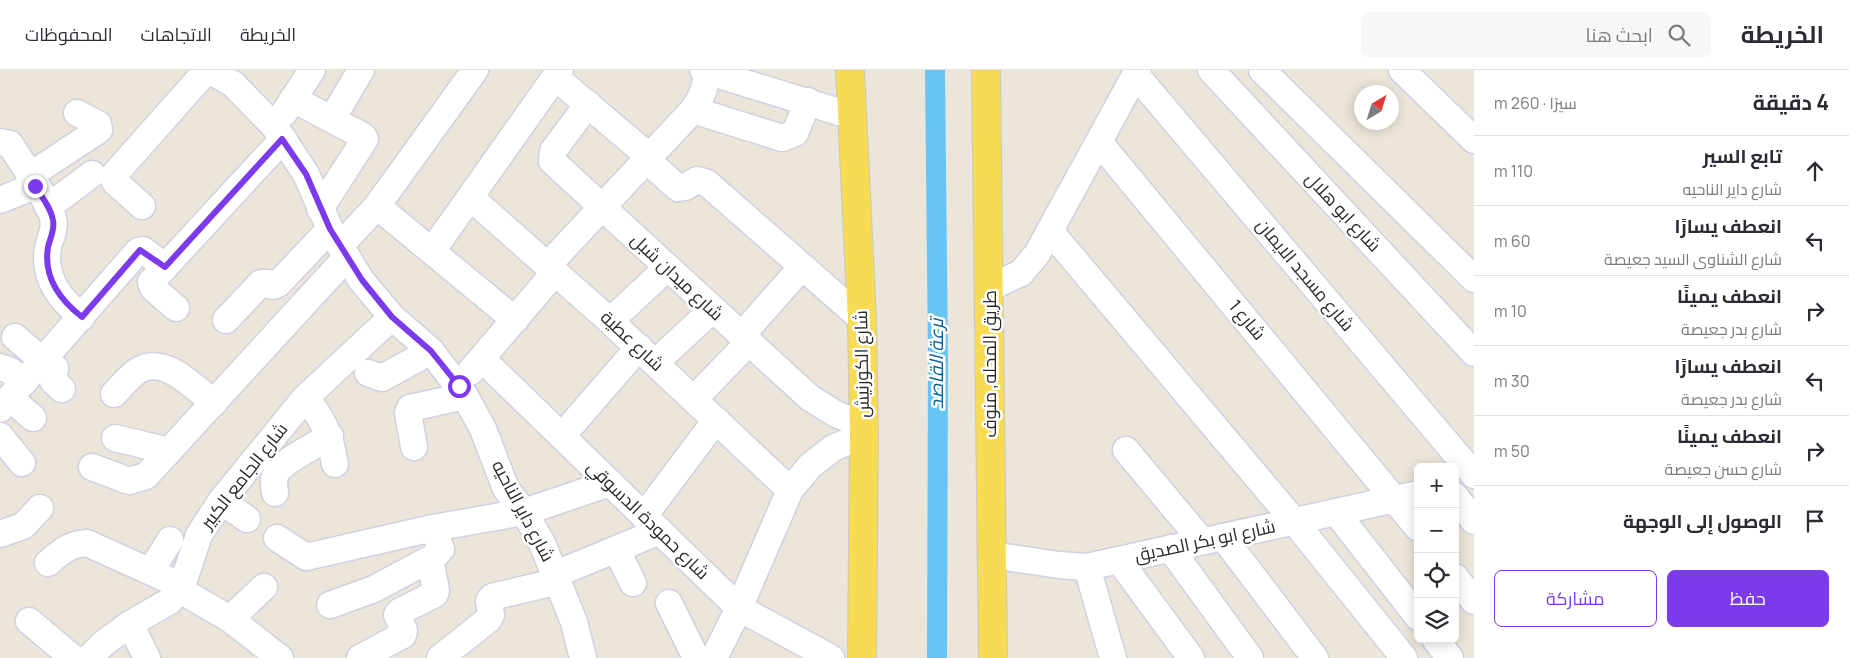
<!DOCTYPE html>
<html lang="ar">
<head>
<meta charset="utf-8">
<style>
	:root { --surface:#fff; --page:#f7f7f7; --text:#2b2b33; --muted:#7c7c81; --line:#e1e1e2; --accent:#7c3aed }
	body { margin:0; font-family:Manrope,Cairo,sans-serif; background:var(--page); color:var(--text); direction:rtl }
	.controls { position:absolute; right:15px; bottom:15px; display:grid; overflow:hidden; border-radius:8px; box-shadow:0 2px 12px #0003 }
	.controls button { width:45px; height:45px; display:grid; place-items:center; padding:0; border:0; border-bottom:1px solid var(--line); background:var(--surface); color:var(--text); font:25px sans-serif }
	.compass { position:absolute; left:1354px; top:15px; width:45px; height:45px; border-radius:50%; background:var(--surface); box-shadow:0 2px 12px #0003; rotate:38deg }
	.stop { position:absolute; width:15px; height:15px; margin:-11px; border:4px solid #7c3aed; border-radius:50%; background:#fff }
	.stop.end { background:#7c3aed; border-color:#fff; box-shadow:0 1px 5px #0008 }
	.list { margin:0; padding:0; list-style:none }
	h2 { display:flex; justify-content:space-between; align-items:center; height:65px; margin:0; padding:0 20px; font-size:21px }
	h2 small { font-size:16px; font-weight:400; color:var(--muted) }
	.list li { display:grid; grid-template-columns:32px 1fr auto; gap:15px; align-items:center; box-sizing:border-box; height:70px; padding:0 20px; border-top:1px solid var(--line) }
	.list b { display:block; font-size:19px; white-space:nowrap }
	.list p { margin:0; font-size:16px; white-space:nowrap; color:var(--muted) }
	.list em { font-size:16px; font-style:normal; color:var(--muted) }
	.actions { display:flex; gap:10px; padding:15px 20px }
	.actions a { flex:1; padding:11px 0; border:1px solid var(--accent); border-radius:8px; text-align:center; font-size:18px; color:var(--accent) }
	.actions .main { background:var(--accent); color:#fff }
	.icon { flex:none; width:28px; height:28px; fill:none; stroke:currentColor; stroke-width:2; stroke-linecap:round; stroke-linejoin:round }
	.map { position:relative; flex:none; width:1474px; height:588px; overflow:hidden; direction:ltr }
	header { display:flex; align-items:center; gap:30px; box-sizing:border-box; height:70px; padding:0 25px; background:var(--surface); border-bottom:1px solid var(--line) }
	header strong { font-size:24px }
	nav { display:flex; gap:28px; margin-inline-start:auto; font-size:18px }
	.search { width:350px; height:45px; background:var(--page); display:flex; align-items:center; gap:12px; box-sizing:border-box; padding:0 18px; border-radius:8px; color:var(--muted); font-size:19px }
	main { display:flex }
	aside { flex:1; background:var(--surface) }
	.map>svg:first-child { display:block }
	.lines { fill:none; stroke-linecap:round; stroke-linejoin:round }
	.canal { stroke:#66c5f4; stroke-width:20 }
	.minor-casing { stroke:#cfd1e3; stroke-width:29 }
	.major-casing { stroke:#c7c7c7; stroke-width:30 }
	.minor { stroke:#fff; stroke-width:26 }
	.major { stroke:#f7db53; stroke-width:28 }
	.route { stroke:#7c3aed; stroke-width:6 }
	.labels { text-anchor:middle; stroke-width:5; stroke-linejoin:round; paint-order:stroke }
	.street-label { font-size:18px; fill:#292929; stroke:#fff }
	.water-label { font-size:19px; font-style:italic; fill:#07609e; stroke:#fff }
</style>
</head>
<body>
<header>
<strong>الخريطة</strong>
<div class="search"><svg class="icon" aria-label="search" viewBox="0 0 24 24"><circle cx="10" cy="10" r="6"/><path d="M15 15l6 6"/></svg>ابحث هنا</div>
<nav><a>الخريطة</a><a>الاتجاهات</a><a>المحفوظات</a></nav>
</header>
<main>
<aside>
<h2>4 دقيقة<small>سيرًا · 260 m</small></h2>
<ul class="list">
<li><svg class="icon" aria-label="ahead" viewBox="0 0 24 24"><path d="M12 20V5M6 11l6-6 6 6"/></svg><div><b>تابع السير</b><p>شارع داير الناحيه</p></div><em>110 m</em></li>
<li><svg class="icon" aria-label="left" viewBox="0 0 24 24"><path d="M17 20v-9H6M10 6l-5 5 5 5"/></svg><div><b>انعطف يسارًا</b><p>شارع الشناوى السيد جعيصة</p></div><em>60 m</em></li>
<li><svg class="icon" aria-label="right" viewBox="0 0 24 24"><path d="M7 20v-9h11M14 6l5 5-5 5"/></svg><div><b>انعطف يمينًا</b><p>شارع بدر جعيصة</p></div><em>10 m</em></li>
<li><svg class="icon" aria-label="left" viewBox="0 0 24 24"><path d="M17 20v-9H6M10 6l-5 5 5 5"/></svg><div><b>انعطف يسارًا</b><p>شارع بدر جعيصة</p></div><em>30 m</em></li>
<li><svg class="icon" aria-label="right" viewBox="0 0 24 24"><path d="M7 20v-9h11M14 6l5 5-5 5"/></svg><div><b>انعطف يمينًا</b><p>شارع حسن جعيصة</p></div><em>50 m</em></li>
<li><svg class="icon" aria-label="arrive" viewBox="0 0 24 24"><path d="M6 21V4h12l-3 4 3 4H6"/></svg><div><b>الوصول إلى الوجهة</b></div></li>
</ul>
<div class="actions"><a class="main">حفظ</a><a>مشاركة</a></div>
</aside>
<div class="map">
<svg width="1474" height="588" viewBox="0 0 1474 588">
	<rect width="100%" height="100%" fill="#ece5d9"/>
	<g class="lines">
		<!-- canal -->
		<path class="canal" d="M935,0L938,292L937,588"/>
		<!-- minor casing -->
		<g class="minor-casing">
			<g id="minor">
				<path d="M209,0L233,14L275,57L306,104L330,159L361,210L392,247L431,281L465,326L483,359L506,419L524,442L542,473L574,552L583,588"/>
				<path d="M703,0L852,46"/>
				<path d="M1211,0L1474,283"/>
				<path d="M1262,0L1474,209"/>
				<path d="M1402,0L1474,70"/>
				<path d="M1136,5L1474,405"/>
				<path d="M555,7L651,88"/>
				<path d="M293,29L363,66L365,69L320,139"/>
				<path d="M588,34L553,81L552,91L810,328L836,344L864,355"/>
				<path d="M693,40L782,68L795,63L808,31"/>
				<path d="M284,43L312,0"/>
				<path d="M332,49L361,0"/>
				<path d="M0,72L10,74C22,94 47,127 53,148C56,159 50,167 48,178C43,207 60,230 82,247"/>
				<path d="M1099,72L1418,458"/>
				<path d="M648,91L678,118L685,117L697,110L707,113L862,249"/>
				<path d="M29,106L99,60L98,54L77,43"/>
				<path d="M470,127L610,251L790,420"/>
				<path d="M0,130L35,116"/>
				<path d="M142,136L115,112L113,106L207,0"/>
				<path d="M377,136L515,250"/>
				<path d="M48,137L92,104"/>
				<path d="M1050,161L1294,451L1404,588"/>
				<path d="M340,176L377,136L475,0"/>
				<path d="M432,181L560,0"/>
				<path d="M548,195L693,40C702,27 706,17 707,1"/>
				<path d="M989,218L1021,203L1037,184L1138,0"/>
				<path d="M176,238L153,218L151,212L283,69"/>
				<path d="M226,250L261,213H268L273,216L278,214L330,159"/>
				<path d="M610,251L667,198"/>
				<path d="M741,266L802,197"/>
				<path d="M15,267L43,291"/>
				<path d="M45,289L55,298L53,311L62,319"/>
				<path d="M482,289L739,538L831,588"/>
				<path d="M655,293L712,240"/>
				<path d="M0,297L9,300L24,312"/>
				<path d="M470,302L555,202"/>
				<path d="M368,303L382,308L431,281"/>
				<path d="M114,324C121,317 130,305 139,300C166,285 194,318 214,333"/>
				<path d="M10,328L33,348"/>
				<path d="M305,328C324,348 330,367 335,394"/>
				<path d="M694,329L748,273"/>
				<path d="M0,339L138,181L143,180L165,197"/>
				<path d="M0,366L22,393"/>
				<path d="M562,366L639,277"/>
				<path d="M115,368L169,381"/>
				<path d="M414,377L408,343L410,338L465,326"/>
				<path d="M1126,380L1202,471"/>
				<path d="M92,397L129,411L146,406L347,187"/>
				<path d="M275,423C274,416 273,409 276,403C284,390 317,375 330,366"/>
				<path d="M1455,426L1474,451"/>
				<path d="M221,431L247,449"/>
				<path d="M1336,442L1418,547"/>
				<path d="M644,446L716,350"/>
				<path d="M0,464L23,456L40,438"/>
				<path d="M1223,467L1315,588"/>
				<path d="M277,468L306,487L433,458L524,442L610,413"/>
				<path d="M1170,478L1250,588"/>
				<path d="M617,481L633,513"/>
				<path d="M991,485L1059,495L1087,497L1418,424"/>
				<path d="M1119,490L1191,588"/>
				<path d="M48,493C61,482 69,474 87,473L182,516"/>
				<path d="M1087,497L1113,588"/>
				<path d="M151,501L170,470"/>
				<path d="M556,504L660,461"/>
				<path d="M1455,507L1474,531"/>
				<path d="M180,520L230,549L280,588"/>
				<path d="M669,533L696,588"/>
				<path d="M330,535L374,519L430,489"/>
				<path d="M230,549L264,517"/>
				<path d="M29,551L73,588"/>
				<path d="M130,554L147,588"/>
				<path d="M1435,569L1450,588"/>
				<path d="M89,588L104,573L130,554L170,531L182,516L199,465L221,431L305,328L392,247"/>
				<path d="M360,588L403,565L404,560L397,545L399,542L435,524L436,520L430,491L441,479L433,458"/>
				<path d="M440,588L489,549L491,545L489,531L492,527L559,511"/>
				<path d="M714,588L739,538L790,420L810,396L833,378L864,365"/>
			</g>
		</g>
		<!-- major casing -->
		<g class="major-casing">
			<g id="major">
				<path d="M850,0L862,249L864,365L862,588"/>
				<path d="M986,0L993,588"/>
			</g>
		</g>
		<!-- minor -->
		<use href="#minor" class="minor"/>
		<!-- major -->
		<use href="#major" class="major"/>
	</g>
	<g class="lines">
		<!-- route -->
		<path class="route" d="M35,116C42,127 51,138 53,150C55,160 50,168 48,177C43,207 60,230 82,247L140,180L165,197L282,69L306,104L330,159L362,210L392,247L431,281L459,316"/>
	</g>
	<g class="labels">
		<!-- street labels -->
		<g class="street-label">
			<text transform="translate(1343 142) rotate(47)" y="6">شارع ابو هلال</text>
			<text transform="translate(1305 205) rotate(50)" y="6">شارع مسجد الايمان</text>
			<text transform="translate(677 207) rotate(43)" y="6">شارع ميدان شبل</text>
			<text transform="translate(1247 250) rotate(50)" y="6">شارع 1</text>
			<text transform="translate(632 271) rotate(43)" y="6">شارع عطية</text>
			<text transform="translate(862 294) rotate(-91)" y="6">شارع الكورنيش</text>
			<text transform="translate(990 294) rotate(-90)" y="6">طريق المحله, منوف</text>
			<text transform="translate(244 406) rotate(-52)" y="6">شارع الجامع الكبير</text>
			<text transform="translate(523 441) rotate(62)" y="6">شارع داير الناحيه</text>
			<text transform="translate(648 450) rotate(44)" y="6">شارع حمودة الدسوقي</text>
			<text transform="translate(1205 471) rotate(-12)" y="6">شارع ابو بكر الصديق</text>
		</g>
		<!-- water labels -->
		<g class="water-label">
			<text transform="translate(936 294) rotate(-90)" y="7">ترعة القاصد</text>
		</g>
	</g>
</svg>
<div class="controls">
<button>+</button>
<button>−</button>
<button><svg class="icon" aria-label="locate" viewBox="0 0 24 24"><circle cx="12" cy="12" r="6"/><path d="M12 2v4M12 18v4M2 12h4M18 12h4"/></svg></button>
<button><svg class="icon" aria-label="layers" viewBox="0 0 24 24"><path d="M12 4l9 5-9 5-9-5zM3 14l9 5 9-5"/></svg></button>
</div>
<svg class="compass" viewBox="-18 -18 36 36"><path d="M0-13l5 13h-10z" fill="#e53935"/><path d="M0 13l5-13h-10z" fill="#7c7c81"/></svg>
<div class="stop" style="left:459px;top:316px"></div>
<div class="stop end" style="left:35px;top:116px"></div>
</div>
</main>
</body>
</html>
